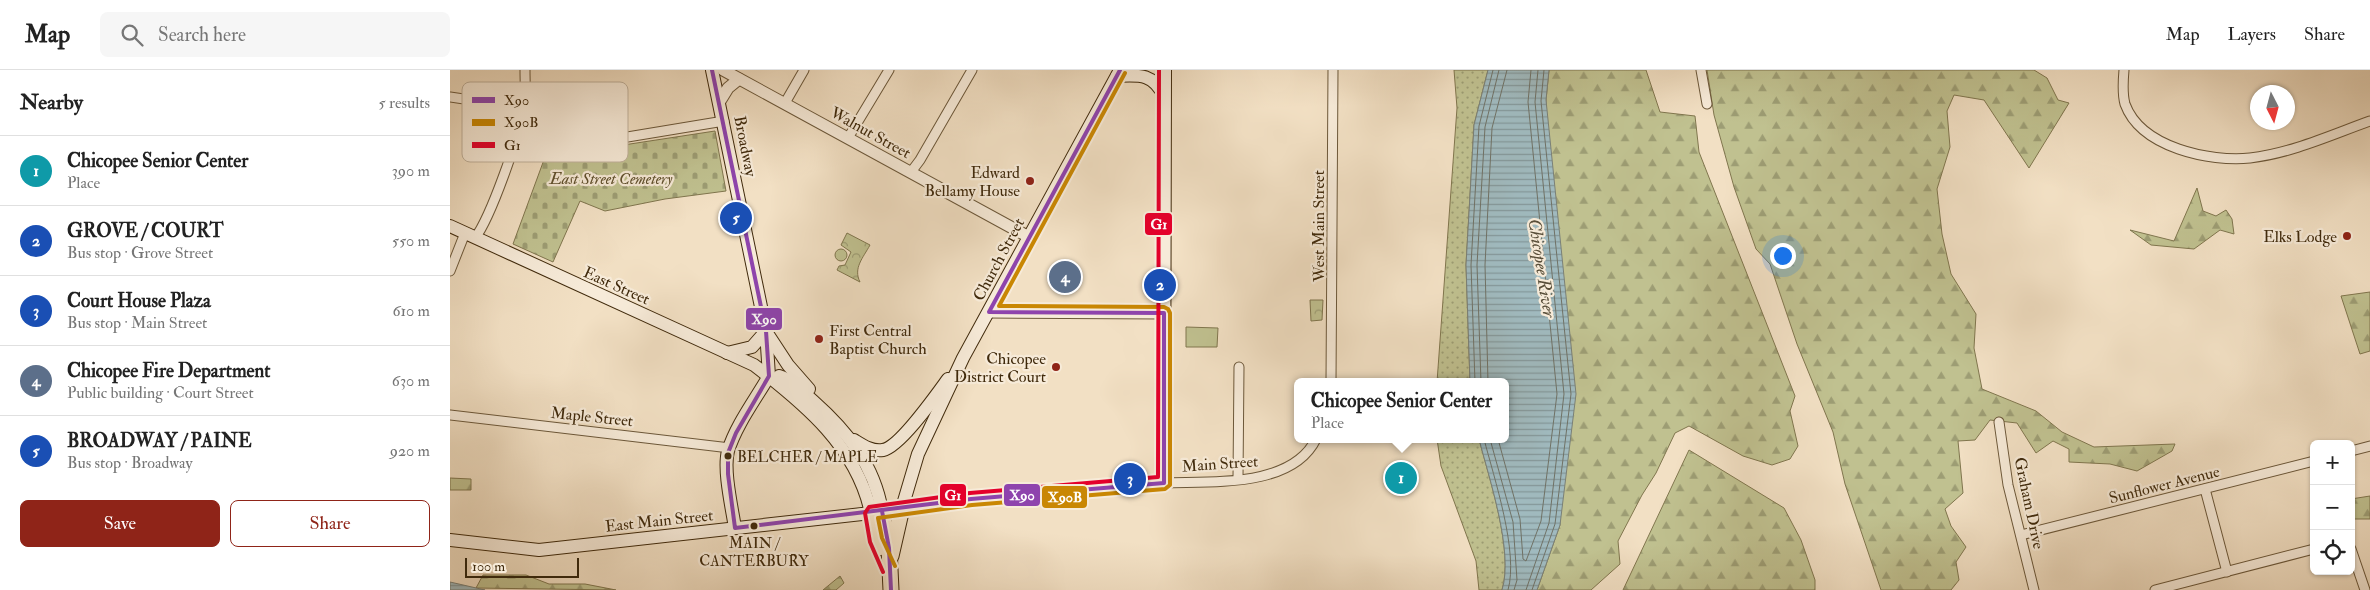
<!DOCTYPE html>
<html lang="en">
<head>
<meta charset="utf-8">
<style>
	:root { --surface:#fff; --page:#f6f6f6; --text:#222; --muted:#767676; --line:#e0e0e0; --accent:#8f2418 }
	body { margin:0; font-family:"IM FELL Double Pica",serif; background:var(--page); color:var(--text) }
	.controls { position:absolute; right:15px; bottom:15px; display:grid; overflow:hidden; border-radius:8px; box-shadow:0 1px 4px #0004 }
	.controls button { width:45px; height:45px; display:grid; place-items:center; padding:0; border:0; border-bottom:1px solid var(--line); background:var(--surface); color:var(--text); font:25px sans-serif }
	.compass { position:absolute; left:1800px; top:15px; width:45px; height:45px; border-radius:50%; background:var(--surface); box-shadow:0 1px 4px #0004; rotate:174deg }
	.scale { position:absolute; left:15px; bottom:12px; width:114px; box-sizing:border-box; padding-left:5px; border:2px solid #402a0c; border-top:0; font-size:14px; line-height:18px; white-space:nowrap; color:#402a0c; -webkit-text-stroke:4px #f7ebd9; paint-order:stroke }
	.you { position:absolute; left:1332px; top:185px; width:18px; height:18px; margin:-12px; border:4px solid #fff; border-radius:50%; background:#1a73e8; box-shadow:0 0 0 8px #1a73e833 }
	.badge { display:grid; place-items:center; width:32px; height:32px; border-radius:50%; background:var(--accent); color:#fff; font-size:16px; font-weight:700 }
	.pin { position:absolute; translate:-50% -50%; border:2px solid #fff; box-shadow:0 1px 5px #0006 }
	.popup { position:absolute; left:844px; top:308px; width:215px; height:65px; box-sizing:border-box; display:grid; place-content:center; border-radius:8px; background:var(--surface); filter:drop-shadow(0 1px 4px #0005); font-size:16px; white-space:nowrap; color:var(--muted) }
	.popup b { font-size:19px; color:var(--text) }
	.popup::after { content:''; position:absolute; left:50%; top:100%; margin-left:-10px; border:10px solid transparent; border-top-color:var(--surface) }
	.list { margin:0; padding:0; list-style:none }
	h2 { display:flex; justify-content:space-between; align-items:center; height:65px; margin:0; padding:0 20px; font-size:21px }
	h2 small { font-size:16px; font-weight:400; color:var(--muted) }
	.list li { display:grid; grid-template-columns:32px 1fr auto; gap:15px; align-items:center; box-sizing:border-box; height:70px; padding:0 20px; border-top:1px solid var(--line) }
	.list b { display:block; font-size:19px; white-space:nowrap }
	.list p { margin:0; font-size:16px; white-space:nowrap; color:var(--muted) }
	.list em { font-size:16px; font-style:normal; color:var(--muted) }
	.actions { display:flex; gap:10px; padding:15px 20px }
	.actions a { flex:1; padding:11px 0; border:1px solid var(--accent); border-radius:8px; text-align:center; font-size:18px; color:var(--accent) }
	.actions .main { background:var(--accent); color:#fff }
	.icon { flex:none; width:28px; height:28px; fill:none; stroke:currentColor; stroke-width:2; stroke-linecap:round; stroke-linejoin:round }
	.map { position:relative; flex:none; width:1920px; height:520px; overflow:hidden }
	header { display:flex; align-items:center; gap:30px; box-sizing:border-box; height:70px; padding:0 25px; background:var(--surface); border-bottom:1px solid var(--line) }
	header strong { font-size:24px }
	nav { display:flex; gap:28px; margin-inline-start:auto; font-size:18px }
	.search { width:350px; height:45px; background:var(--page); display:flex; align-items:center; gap:12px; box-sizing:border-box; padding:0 18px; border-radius:8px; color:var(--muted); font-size:19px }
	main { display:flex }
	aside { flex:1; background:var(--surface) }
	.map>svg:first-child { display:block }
	.grass { fill:url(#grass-dots); stroke:#80764e }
	.forest { fill:url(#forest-firs); stroke:#80764e }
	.cemetery { fill:url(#cemetery-stones); stroke:#80764e }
	.park { fill:url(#park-crowns); stroke:#80764e }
	.garden { fill:#c0c190; stroke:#80764e }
	.water { fill:url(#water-rules); stroke:#7a8077 }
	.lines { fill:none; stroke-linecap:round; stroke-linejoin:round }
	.shore { stroke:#707266; stroke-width:1 }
	.minor-casing { stroke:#6c583a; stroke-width:11 }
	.tertiary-casing { stroke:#6c583a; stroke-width:13 }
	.secondary-casing { stroke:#402a0c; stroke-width:14 }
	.primary-casing { stroke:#402a0c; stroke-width:17 }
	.minor { stroke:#f7ebd9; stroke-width:9 }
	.tertiary { stroke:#f7ebd9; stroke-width:11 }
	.secondary { stroke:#f7ebd9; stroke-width:12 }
	.primary { stroke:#f2e0c4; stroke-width:15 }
	.bus-1-casing { stroke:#f7ebd9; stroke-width:8 }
	.bus-2-casing { stroke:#f7ebd9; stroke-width:8 }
	.bus-3-casing { stroke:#f7ebd9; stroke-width:8 }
	.bus-1 { stroke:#8e44ad; stroke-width:4 }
	.bus-2 { stroke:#c98703; stroke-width:4 }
	.bus-3 { stroke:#e4002b; stroke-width:4 }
	.poi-dot { fill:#8f2418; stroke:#f7ebd9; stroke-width:2 }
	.bus-dot { fill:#402a0c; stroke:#f7ebd9; stroke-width:2 }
	.labels { text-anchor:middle; stroke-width:4.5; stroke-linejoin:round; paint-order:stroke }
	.bus-label { font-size:15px; fill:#402a0c; stroke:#f7ebd9; text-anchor:start }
	.street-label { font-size:16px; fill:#402a0c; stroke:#f7ebd9 }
	.poi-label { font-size:16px; fill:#402a0c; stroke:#f7ebd9; text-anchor:end }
	.park-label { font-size:16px; font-style:italic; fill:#60502d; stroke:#f7ebd9 }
	.water-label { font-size:18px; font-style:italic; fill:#584e39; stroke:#f7ebd9 }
	.key { fill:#f7ebd9; stroke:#c0b19c; stroke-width:1 }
	.key-label { font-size:14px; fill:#402a0c }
	.line-badge { stroke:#f7ebd9; stroke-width:2 }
	.badge-label { font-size:14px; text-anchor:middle; font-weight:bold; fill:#fff }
</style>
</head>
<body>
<header>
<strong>Map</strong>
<div class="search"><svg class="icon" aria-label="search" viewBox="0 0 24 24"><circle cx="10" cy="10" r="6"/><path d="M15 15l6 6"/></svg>Search here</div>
<nav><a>Map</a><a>Layers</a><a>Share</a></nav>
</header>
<main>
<aside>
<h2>Nearby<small>5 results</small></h2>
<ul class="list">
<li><span class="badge" style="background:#0f9aa8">1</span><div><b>Chicopee Senior Center</b><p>Place</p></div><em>390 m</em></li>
<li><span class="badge" style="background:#1a4fb4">2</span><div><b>GROVE / COURT</b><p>Bus stop · Grove Street</p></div><em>550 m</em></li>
<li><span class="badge" style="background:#1a4fb4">3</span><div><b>Court House Plaza</b><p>Bus stop · Main Street</p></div><em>610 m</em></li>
<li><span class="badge" style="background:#5c6f8a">4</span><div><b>Chicopee Fire Department</b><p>Public building · Court Street</p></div><em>630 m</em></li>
<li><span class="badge" style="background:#1a4fb4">5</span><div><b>BROADWAY / PAINE</b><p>Bus stop · Broadway</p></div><em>920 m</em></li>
</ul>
<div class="actions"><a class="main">Save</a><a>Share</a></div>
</aside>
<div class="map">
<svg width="1920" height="520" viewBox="0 0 1920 520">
	<defs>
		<pattern id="grass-dots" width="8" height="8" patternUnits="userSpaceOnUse" patternTransform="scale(1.25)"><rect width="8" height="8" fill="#c0c190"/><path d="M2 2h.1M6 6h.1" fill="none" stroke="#9d9d74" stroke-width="1.8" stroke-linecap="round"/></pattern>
		<pattern id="forest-firs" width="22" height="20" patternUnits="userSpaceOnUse" patternTransform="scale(1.25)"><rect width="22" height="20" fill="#c0c190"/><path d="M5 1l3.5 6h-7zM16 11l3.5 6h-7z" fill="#9d9d74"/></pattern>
		<pattern id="cemetery-stones" width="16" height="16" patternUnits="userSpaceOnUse" patternTransform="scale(1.25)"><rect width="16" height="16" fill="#c0c190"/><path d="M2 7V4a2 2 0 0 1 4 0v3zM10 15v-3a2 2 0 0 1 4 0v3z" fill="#9d9d74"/></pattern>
		<pattern id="park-crowns" width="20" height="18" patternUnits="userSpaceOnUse" patternTransform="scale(1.25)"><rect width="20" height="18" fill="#c0c190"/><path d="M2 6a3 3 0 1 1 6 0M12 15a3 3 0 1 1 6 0" fill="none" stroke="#9d9d74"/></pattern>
		<pattern id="water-rules" width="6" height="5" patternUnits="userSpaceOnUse" patternTransform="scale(1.25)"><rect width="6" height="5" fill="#a0babf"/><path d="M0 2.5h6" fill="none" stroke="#84979a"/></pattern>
	</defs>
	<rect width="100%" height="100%" fill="#f2e0c4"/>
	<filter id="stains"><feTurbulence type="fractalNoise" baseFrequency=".004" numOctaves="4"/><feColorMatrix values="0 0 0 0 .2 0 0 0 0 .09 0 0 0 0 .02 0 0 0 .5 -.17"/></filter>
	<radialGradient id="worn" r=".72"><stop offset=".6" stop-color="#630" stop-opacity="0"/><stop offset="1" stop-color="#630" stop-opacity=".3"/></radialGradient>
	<!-- grass -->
	<g class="grass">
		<path d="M1004,0H1038L1024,55L1016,195L1020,312H987L1007,38Z"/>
		<path d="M987,369H1029C1039,408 1064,482 1052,520H1029L1026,491L991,396Z"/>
	</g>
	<!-- forest -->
	<g class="forest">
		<path d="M1099,0H1196L1210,42L1245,46L1249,82L1345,326L1340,341L1348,376L1340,389L1322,395L1293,386L1239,356L1225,363L1206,403L1192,425L1168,471L1170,494L1141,520H1087L1110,455L1096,30Z"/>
		<path d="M1257,0H1584L1597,8L1608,30L1619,33L1579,98L1534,30L1504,25L1497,41L1500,77L1487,119L1492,164L1501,204L1526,244L1524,278L1532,319L1586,341L1612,362L1644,377L1725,374L1722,381L1687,401L1660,394L1619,392V379L1603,371L1586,383L1567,353L1540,350L1525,370L1508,371L1513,423L1495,439L1501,456L1516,477L1506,492L1509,510L1501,520H1431L1395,414L1383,362L1347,274L1320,194L1306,179L1284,117L1264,45Z"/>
		<path d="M1747,118L1753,141L1766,146L1776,140L1782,149L1784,164L1770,160L1744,179L1701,175L1680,160L1724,171Z"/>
		<path d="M1920,222V281L1910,284L1891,226Z"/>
		<path d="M1239,380L1334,438L1351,470L1365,510V520H1173Z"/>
		<path d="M0,408L21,409V420H0Z"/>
		<path d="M1920,426V449H1905L1901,453V429Z"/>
		<path d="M33,505H76L99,514H135L166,520L26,518Z"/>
		<path d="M390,506L394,513L386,520H373Z"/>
	</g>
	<!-- cemetery -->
	<path class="cemetery" d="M265,61L276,121L215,129L155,141L130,131L103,192L63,174L95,87Z"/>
	<!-- park -->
	<g class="park">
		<path d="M397,163L420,175C413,188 403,198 410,212L387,200L389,196L395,195L401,182L391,175Z"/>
		<path d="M860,230H873L872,250L861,251Z"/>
	</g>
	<!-- garden -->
	<g class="garden">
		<circle cx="391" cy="185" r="6"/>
		<path d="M736,257L768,258L767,277H736Z"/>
	</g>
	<!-- water -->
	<g class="water">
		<path d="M1038,0H1099L1096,30L1126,324L1110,455L1087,520H1052C1064,482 1039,408 1029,369H1055V312H1020L1016,195L1024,55Z"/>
		<path d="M0,512L35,520H0Z"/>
	</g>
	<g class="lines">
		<!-- shore -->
		<g class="shore">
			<path d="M1025,312L1021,195L1029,56L1043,0"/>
			<path d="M1031,312L1027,195L1035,57L1049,0"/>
			<path d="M1038,312L1035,195L1042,58L1057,0"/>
			<path d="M1034,369C1044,408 1069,482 1058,520"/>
			<path d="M1040,369L1063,452L1067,510L1064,520"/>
			<path d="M1048,369L1070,449L1073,489L1076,491L1091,451L1107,324L1078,32L1081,0"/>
			<path d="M1076,520L1099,453L1114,324L1085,32L1088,0"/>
			<path d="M1082,520L1105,454L1121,324L1091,31L1094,0"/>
		</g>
		<!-- minor casing -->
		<g class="minor-casing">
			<g id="minor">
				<path d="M1251,0L1257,34"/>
				<path d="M1674,0C1673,11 1672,23 1675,34C1691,78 1760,92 1800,88C1842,83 1881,65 1920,51"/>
				<path d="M0,27L74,38"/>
				<path d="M335,33L354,0"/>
				<path d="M66,66L99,77L111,78L274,51"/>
				<path d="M398,68L439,0"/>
				<path d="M461,102L470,90L522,0"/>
				<path d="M25,168C41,147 69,66 74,39C76,26 75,12 75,0"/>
				<path d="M0,201L15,163"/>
				<path d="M881,312L883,0"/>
				<path d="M0,345L280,378"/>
				<path d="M1549,352L1558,415L1584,520"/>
				<path d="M1901,381L1920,376"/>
				<path d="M788,408L789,297"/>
				<path d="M714,413C762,411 842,418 866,369"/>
				<path d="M1755,419L1777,502"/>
				<path d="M1571,465L1864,391"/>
				<path d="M1901,479L1915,520"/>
				<path d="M1705,520L1864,479"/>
			</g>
		</g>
		<!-- tertiary casing -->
		<g class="tertiary-casing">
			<g id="tertiary">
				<path d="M273,0L579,167"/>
				<path d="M270,31L278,18L289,9"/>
				<path d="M539,242L714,243"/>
			</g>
		</g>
		<!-- secondary casing -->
		<g class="secondary-casing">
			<g id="secondary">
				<path d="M262,0L316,261L319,306"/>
				<path d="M667,6C689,5 703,3 714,26"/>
				<path d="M0,156L304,295C355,334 407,377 421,443"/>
				<path d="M317,263L338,295L359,319"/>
				<path d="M277,283L302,277L316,261"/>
				<path d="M329,306C342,310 353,322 363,331C398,362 424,395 432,441"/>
				<path d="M404,370C412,375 422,382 433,380C450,377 487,324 498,309"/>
				<path d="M452,438L468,384L513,288L670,0"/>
				<path d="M285,458C282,438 273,400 278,381C286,355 305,330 319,306"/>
				<path d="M0,470L89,480L421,443L521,429L714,413L715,0"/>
			</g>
		</g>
		<!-- primary casing -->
		<g class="primary-casing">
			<g id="primary">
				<path d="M432,441L439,478L441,520"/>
				<path d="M421,443L429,478"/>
				<path d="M441,486L452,438"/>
			</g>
		</g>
		<!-- minor -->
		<use href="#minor" class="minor"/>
		<!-- tertiary -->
		<use href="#tertiary" class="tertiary"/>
		<!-- secondary -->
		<use href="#secondary" class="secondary"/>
		<!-- primary -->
		<use href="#primary" class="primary"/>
		<!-- bus-1 casing -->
		<g class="bus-1-casing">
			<g id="bus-1">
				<path d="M262,0L316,261L319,306L286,363L278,383V404L285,458L521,429L714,413V243L539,242L670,0"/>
				<path d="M432,441L439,478L441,520"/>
			</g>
		</g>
		<!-- bus-2 casing -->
		<g class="bus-2-casing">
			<path id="bus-2" d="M445,496L432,468L428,448L522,435L715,419L720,415V243L718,239L714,237L549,236L675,3"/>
		</g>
		<!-- bus-3 casing -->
		<g class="bus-3-casing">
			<path id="bus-3" d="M433,502L420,472L415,443L419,437L520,423L708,407L709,0"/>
		</g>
		<!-- bus-1 -->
		<use href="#bus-1" class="bus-1"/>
		<!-- bus-2 -->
		<use href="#bus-2" class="bus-2"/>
		<!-- bus-3 -->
		<use href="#bus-3" class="bus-3"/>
	</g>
	<!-- markers -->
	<g class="poi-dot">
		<circle cx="580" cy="111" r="5"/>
		<circle cx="1897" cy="166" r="5"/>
		<circle cx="369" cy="269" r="5"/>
		<circle cx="606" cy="297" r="5"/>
	</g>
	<g class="bus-dot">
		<circle cx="278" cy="386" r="4.5"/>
		<circle cx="304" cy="456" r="4.5"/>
	</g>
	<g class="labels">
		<!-- bus labels -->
		<g class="bus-label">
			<text x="287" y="392">BELCHER / MAPLE</text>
			<text x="304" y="478" text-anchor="middle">MAIN /<tspan x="304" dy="18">CANTERBURY</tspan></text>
		</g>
		<!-- street labels -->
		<g class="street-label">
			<text transform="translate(421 62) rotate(29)" y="6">Walnut Street</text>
			<text transform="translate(296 76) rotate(79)" y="6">Broadway</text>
			<text transform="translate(868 156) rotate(-90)" y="6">West Main Street</text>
			<text transform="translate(548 189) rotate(-62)" y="6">Church Street</text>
			<text transform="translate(167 215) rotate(24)" y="6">East Street</text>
			<text transform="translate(142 346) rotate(6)" y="6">Maple Street</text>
			<text transform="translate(770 393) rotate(-4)" y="6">Main Street</text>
			<text transform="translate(1714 414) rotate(-14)" y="6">Sunflower Avenue</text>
			<text transform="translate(1580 433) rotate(78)" y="6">Graham Drive</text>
			<text transform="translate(209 450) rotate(-6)" y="6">East Main Street</text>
		</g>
		<!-- poi labels -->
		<g class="poi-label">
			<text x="570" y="108">Edward<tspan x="570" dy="18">Bellamy House</tspan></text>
			<text x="1887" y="172">Elks Lodge</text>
			<text x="379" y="266" text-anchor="start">First Central<tspan x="379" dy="18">Baptist Church</tspan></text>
			<text x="596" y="294">Chicopee<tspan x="596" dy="18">District Court</tspan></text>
		</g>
		<!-- park labels -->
		<g class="park-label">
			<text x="161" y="114">East Street Cemetery</text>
		</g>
		<!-- water labels -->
		<g class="water-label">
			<text transform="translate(1092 198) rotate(81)" y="6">Chicopee River</text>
		</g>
	</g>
	<!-- legend -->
	<rect x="12" y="12" width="166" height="80" rx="8" class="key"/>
	<rect x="22" y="27" width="23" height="6" fill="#8e44ad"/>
	<rect x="22" y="49" width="23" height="7" fill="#c98703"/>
	<rect x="22" y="72" width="23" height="6" fill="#e4002b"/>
	<g class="key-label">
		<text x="54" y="35">X90</text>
		<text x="54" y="57">X90B</text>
		<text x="54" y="80">G1</text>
	</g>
	<g class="line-badge">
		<rect x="694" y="142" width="29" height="24" rx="5" fill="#e4002b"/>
		<rect x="295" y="237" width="38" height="24" rx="5" fill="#8e44ad"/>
		<rect x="553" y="413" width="38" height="24" rx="5" fill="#8e44ad"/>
		<rect x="489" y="413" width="28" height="24" rx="5" fill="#e4002b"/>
		<rect x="591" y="415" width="47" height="24" rx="5" fill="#c98703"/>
	</g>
	<g class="badge-label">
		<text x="709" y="159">G1</text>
		<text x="314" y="254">X90</text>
		<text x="572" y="430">X90</text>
		<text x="503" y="430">G1</text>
		<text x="615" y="432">X90B</text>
	</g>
	<rect width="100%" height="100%" filter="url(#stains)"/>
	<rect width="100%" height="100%" fill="url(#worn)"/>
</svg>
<div class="controls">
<button>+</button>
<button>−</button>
<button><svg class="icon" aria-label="locate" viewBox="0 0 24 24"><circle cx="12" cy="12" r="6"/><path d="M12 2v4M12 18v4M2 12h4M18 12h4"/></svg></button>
</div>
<svg class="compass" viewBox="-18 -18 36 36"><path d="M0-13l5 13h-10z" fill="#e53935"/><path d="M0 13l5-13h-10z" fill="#767676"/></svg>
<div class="scale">100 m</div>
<div class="you"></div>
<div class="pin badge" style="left:951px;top:408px;background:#0f9aa8">1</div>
<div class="popup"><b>Chicopee Senior Center</b>Place</div>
<div class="pin badge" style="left:710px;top:215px;background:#1a4fb4">2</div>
<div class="pin badge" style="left:680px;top:409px;background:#1a4fb4">3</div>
<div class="pin badge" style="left:615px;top:207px;background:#5c6f8a">4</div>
<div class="pin badge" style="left:286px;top:148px;background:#1a4fb4">5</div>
</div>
</main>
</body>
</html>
